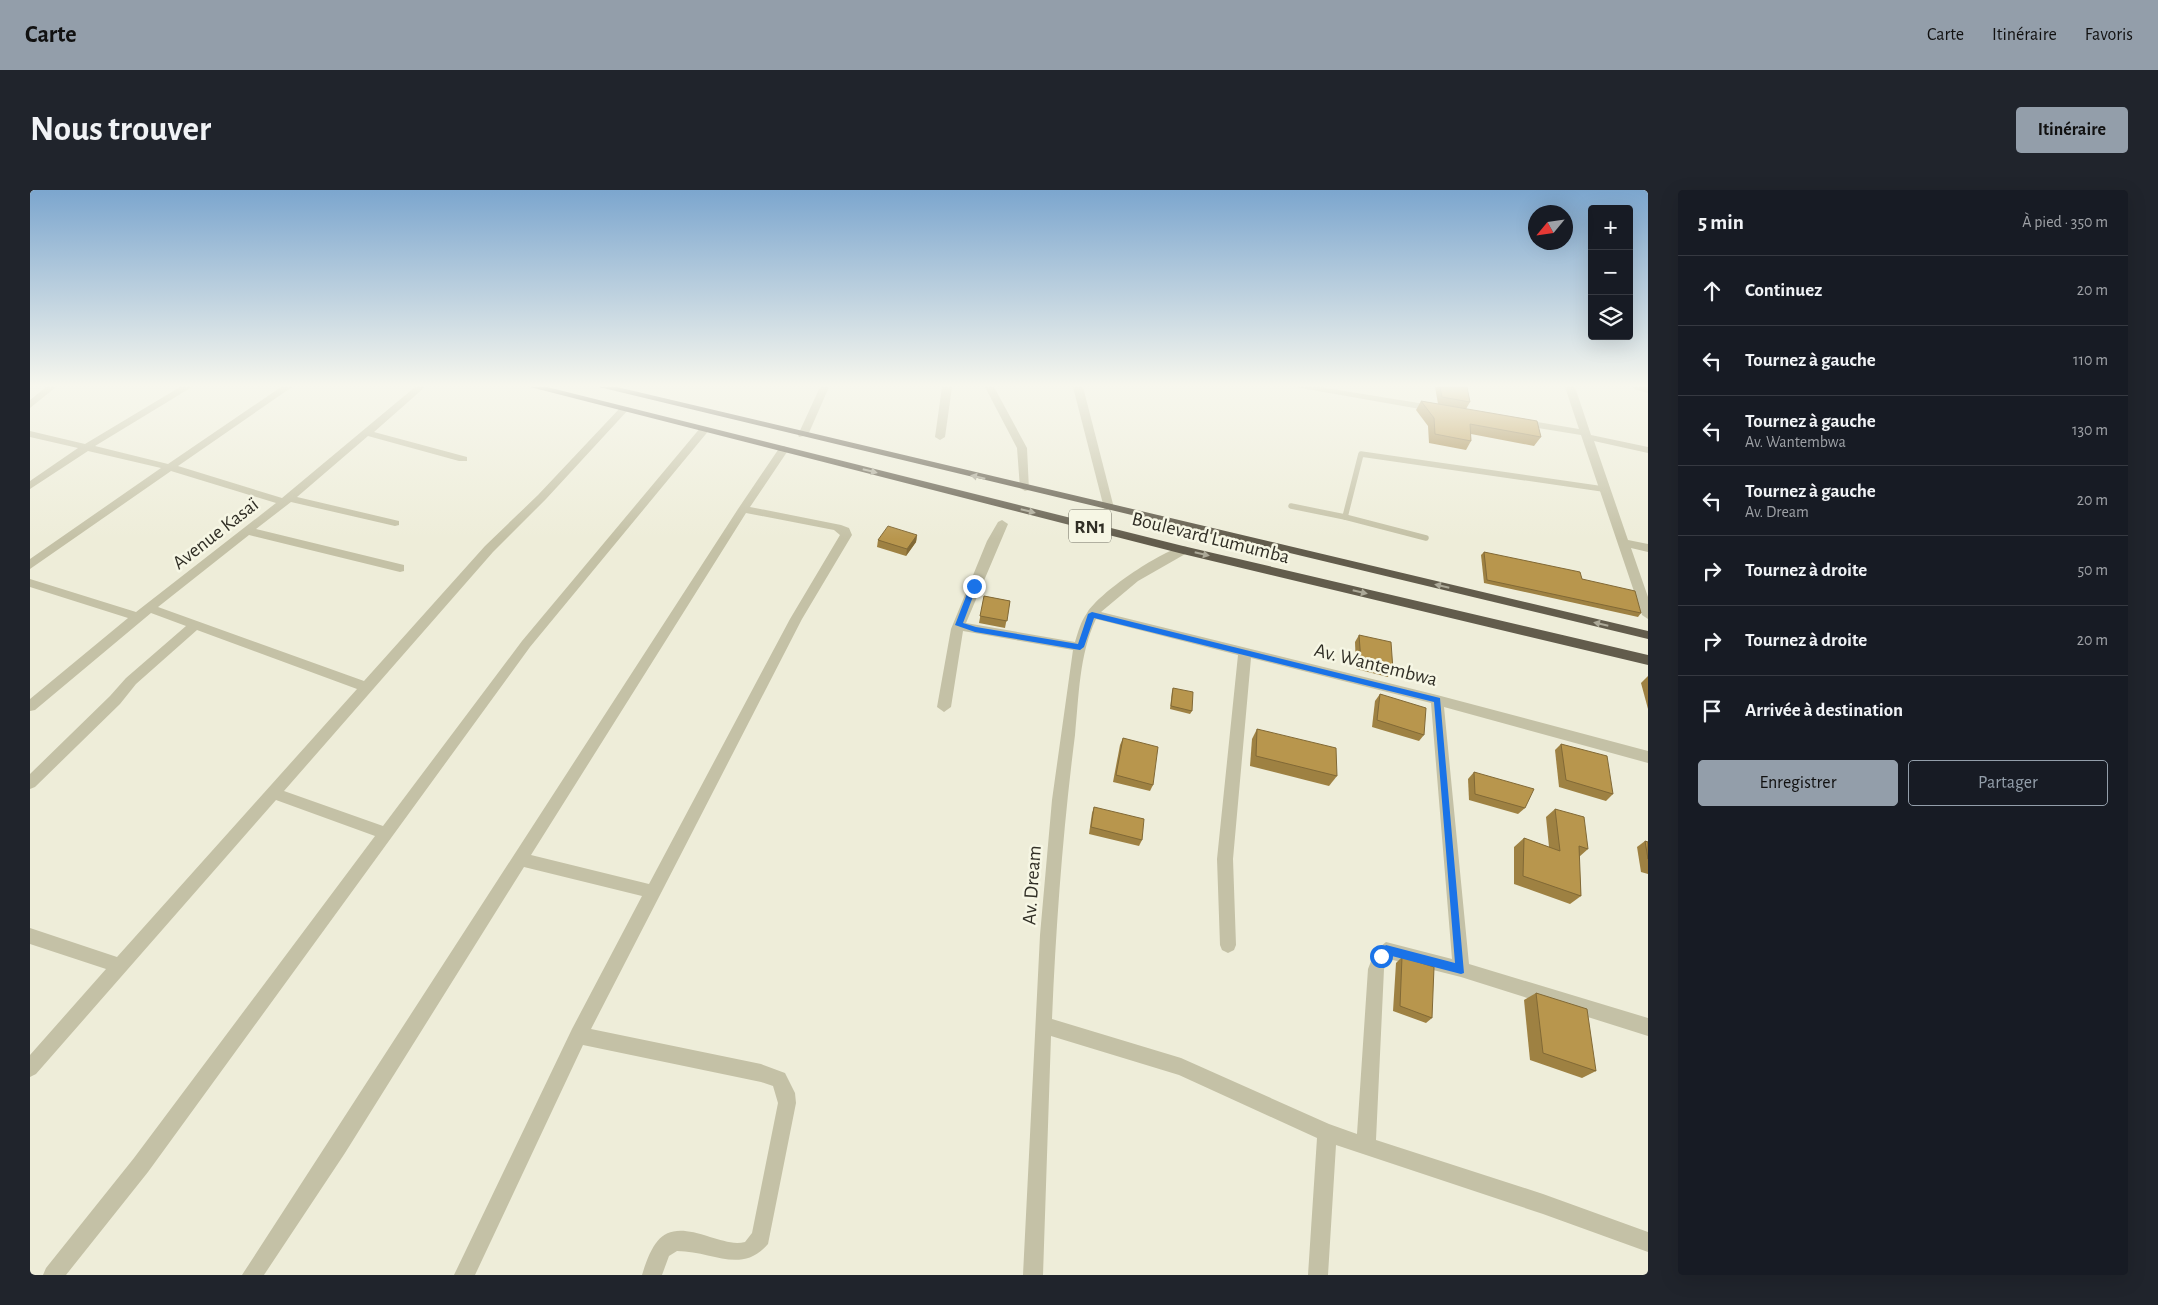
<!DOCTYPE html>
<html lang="fr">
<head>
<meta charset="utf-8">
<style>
	:root { --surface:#171b24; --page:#20242c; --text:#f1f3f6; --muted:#9ea1a6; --line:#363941; --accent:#939eaa }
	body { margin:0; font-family:"Alegreya Sans",sans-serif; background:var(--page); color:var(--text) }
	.controls { position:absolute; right:15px; top:15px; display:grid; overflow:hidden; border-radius:5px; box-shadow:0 5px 20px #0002 }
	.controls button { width:45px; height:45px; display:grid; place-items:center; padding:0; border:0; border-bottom:1px solid var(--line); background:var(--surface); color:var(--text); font:25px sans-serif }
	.compass { position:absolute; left:1498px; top:15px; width:45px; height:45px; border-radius:50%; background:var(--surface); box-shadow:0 5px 20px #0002; rotate:241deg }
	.stop { position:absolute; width:15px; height:15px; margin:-11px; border:4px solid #1a73e8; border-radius:50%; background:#fff }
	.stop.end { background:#1a73e8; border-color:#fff; box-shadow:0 1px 5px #0008 }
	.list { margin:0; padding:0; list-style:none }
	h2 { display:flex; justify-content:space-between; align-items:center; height:65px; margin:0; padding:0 20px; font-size:21px }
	h2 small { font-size:16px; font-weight:400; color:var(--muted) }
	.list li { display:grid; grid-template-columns:32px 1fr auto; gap:15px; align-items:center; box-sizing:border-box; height:70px; padding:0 20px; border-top:1px solid var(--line) }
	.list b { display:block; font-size:19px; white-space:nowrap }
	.list p { margin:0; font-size:16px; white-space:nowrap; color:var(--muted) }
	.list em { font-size:16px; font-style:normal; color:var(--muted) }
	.actions { display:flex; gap:10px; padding:15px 20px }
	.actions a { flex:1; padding:11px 0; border:1px solid var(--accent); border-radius:5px; text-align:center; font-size:18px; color:var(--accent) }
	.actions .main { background:var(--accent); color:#111 }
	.icon { flex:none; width:28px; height:28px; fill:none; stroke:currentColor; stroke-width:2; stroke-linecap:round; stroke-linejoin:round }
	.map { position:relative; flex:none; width:1618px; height:1085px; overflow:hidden; border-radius:5px }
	header { display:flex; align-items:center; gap:30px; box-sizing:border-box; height:70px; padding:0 25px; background:var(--accent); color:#111 }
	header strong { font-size:24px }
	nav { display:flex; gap:28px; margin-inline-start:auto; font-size:18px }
	.intro { display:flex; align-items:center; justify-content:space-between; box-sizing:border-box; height:120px; padding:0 30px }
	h1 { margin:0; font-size:35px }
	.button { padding:12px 22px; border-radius:5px; background:var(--accent); color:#111; font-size:18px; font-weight:700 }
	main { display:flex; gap:30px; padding:0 30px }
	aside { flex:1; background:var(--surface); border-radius:5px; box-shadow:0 5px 20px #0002 }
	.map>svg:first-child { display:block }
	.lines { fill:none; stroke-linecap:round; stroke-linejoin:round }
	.service { stroke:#c4c1a6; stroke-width:5.5 }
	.minor { fill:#c4c1a6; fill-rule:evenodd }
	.trunk { fill:#625c4c; fill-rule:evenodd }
	.wall { fill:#9e8142 }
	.shaded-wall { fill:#816936 }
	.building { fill:#b8964d; stroke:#816936 }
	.oneway { fill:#aca998 }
	.route { fill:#1a73e8 }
	.labels { text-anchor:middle; stroke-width:5; stroke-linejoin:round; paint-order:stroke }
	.shield { fill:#f6f6e4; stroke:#6c6b5f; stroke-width:1 }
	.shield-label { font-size:19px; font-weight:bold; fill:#312f26 }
	.street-label { font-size:20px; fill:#312f26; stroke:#f6f6e4 }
</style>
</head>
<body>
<header>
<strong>Carte</strong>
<nav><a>Carte</a><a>Itinéraire</a><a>Favoris</a></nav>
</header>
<div class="intro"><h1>Nous trouver</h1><a class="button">Itinéraire</a></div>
<main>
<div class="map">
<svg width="1618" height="1085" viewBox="0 0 1618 1085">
	<rect width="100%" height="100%" fill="#eeedd9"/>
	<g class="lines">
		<!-- service -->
		<g class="service">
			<path d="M1261,316L1315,327L1396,348"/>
			<path d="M1315,327L1331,264L1573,299"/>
		</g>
		<!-- minor -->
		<g class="minor">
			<path d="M16,197H26L0,218V210Z"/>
			<path d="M150,197H162L65,256L138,274L251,197H262L148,276L252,308L385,197H395L344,242L437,267V271H429L338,246L267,307L369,331V335L365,336L261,312L226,339L374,375V381L370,382L219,345L128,417L334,491L455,356L508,305L590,218L598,220L516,309L463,362L254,601L353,636L492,451L671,237L680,239L500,457L118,982L36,1085H13L16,1078L104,968L345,646L246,610L6,884L0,887V865L76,779L0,754V738L87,767L327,499L167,440L106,494L90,514L5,597L0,599V584L80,506L96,488L156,436L121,423L5,520L0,521V509L98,428L0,397V389L106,422L246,313L141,281L0,379V369L131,278L58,261L0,299V291L48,258L0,247V241L55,254Z"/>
			<path d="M790,197H799L778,245L769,247L768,245Z"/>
			<path d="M912,197H922L915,247L910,250L905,247Z"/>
			<path d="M955,197H964L997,258L999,300L995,301L990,298L987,258Z"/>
			<path d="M1043,197H1053L1084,318L1083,320H1075L1074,318Z"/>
			<path d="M1265,197H1290L1407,216L1412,219L1407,222Z"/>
			<path d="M1535,197H1545L1561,245L1618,257V263L1564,251L1598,350L1618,354V362L1601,358L1618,407V429L1612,425L1551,245L1490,235L1485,232L1490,229L1549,239Z"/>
			<path d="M1603,197H1618V203L1604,199Z"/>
			<path d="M754,256L759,259L720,317L811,335L819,338L822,345L772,429L561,839L731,874L755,883L765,903L766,913L738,1054C711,1085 683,1061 647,1061L639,1066L632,1085H612C625,1044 636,1032 680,1047C692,1050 703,1055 715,1052L722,1043L748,913L743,896L731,892L553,855L445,1085H424L542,839L612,706L494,677L315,963L234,1085H212L708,319L750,257ZM716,323L804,340L810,345L760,429L619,694L501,665Z"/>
			<path d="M972,330L978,334L936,433L1045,452C1048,442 1051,431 1057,423C1070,402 1128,363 1153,356L1157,357V363L1108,391L1071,422L1407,505L1618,561V573L1414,517L1439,774L1618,828V846L1431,787L1359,769L1354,779L1346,950L1513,1004L1618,1042V1062L1513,1024L1306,955L1298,1085H1278L1287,948L1149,885L1021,846L1013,1085H993L1010,745L1022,610L1043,460L933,441L921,517L914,522L907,517L921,439L957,351L968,332ZM1066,429L1208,465L1187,669L1190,755L1192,760L1198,763L1204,760L1206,755L1203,669L1221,468L1401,513L1422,769L1356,752L1345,761L1338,779L1327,944L1299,934L1151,868L1022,829C1026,734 1033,639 1045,545C1049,506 1049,465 1066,429Z"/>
		</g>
		<!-- trunk -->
		<g class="trunk">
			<path d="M500,197H517L1153,356L1618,465V475L1153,364Z"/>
			<path d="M569,197H587L1618,441V449Z"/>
		</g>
	</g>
	<!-- wall -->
	<g class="wall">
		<path d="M1405,197H1437L1440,212L1436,219L1511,247L1504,256L1441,244V251L1436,260L1399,253L1398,236L1386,220L1391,211L1408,214Z"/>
		<path d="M887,345L886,352L876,366L847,357L848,350Z"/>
		<path d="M1454,362L1552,389L1611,423L1608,427L1454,393L1451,365Z"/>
		<path d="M954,406L980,411L975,438L949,433Z"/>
		<path d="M1329,445L1363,480L1358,487L1326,479L1325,452Z"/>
		<path d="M1618,486V519L1611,493Z"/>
		<path d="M1143,498L1162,521L1160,524L1140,519L1142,501Z"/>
		<path d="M1350,504L1394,545L1389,551L1342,537L1345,511Z"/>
		<path d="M1227,539L1307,586L1299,596L1220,576L1222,549Z"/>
		<path d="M1093,548L1123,595L1120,601L1083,592L1090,555Z"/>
		<path d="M1531,554L1583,604L1576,611L1529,597L1525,560Z"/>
		<path d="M1444,582L1495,618L1488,624L1439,610L1438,589Z"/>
		<path d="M1064,617L1112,650L1109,656L1059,644L1062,623Z"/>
		<path d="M1525,619L1558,659L1549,667L1551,706L1540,714L1484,694V657L1494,648L1519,657L1516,627Z"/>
		<path d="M1615,651L1618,652V684L1611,682L1607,657Z"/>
		<path d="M1372,767L1402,828L1396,833L1363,821L1366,773Z"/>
		<path d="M1506,803L1566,881L1552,888L1500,870L1494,810Z"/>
	</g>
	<!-- shaded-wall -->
	<path class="shaded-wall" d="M887,345L886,352L876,366L877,359Z"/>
	<!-- building -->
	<g class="building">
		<path d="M1410,197H1437L1440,212L1412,207Z"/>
		<path d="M1391,211L1507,231L1511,247L1440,234L1441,251L1405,244L1404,228Z"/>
		<path d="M858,336L887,345L877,359L848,350Z"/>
		<path d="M1454,362L1550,382L1552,389L1605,401L1611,423L1457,390Z"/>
		<path d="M954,406L980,411L977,431L950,426Z"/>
		<path d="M1329,445L1361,452L1363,480L1331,472Z"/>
		<path d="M1143,498L1163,502L1162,521L1141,516Z"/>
		<path d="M1350,504L1396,518L1394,545L1347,530Z"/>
		<path d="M1227,539L1306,558L1307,586L1226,566Z"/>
		<path d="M1093,548L1128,557L1123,595L1086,585Z"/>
		<path d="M1531,554L1577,566L1583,604L1536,590Z"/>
		<path d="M1444,582L1504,599L1495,618L1445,604Z"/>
		<path d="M1064,617L1114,629L1112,650L1061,637Z"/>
		<path d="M1525,619L1554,627L1558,659L1549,656L1551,706L1493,686L1494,648L1530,661Z"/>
		<path d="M1615,651L1618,652V669Z"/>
		<path d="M1372,767L1404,777L1402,828L1370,816Z"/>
		<path d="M1506,803L1557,819L1566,881L1513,863Z"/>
	</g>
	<!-- one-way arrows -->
	<defs><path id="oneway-solid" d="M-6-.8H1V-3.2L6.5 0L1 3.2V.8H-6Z" transform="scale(1.25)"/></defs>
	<g class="oneway">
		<use href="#oneway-solid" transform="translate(840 281) rotate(14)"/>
		<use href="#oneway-solid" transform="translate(948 287) rotate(-167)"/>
		<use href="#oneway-solid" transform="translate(998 321) rotate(14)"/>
		<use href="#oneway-solid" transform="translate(1172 364) rotate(13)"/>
		<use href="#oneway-solid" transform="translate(1412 396) rotate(-167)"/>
		<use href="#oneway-solid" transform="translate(1330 402) rotate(13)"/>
		<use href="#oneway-solid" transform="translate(1571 434) rotate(-167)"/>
	</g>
	<!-- sky -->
	<linearGradient id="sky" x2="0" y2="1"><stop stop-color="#7ca6ce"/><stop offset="0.56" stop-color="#f7f7ee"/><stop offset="1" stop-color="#f7f7ee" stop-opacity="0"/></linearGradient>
	<rect width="1618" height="349" fill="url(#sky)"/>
	<!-- route -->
	<path class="route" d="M944,394L947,396L933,433L946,437L1048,454L1058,424L1062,422L1410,508L1434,783L1431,784L1358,765L1351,771L1346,766L1356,755L1425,773L1404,512L1064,428L1054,457L1050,460L945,442L925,435L940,396Z"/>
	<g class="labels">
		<!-- shield labels -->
		<rect class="shield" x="1039" y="319.5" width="42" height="33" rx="4"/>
		<g class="shield-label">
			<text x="1060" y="343">RN1</text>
		</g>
		<!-- street labels -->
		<g class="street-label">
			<text transform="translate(185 343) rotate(-38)" y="7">Avenue Kasaï</text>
			<text transform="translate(1181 347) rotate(14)" y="7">Boulevard Lumumba</text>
			<text transform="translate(1346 474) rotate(14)" y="7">Av. Wantembwa</text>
			<text transform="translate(1001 695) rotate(-86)" y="7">Av. Dream</text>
		</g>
	</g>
</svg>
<div class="controls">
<button>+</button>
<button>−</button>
<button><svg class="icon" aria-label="layers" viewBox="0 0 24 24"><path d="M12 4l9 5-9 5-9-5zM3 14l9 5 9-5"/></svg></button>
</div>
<svg class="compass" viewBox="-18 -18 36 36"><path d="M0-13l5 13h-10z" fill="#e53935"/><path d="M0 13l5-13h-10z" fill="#9ea1a6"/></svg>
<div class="stop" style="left:1351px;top:766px"></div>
<div class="stop end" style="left:944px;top:396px"></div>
</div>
<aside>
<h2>5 min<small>À pied · 350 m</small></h2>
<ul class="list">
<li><svg class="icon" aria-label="ahead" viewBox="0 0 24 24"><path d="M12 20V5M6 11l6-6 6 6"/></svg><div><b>Continuez</b></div><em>20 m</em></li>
<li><svg class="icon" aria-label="left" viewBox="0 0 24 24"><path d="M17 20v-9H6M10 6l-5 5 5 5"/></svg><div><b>Tournez à gauche</b></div><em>110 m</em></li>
<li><svg class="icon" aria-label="left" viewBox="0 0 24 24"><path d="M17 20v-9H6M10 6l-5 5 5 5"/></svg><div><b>Tournez à gauche</b><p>Av. Wantembwa</p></div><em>130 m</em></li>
<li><svg class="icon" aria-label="left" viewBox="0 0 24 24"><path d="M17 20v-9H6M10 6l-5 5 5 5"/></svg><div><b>Tournez à gauche</b><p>Av. Dream</p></div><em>20 m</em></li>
<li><svg class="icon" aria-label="right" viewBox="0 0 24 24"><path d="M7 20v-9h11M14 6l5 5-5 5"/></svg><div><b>Tournez à droite</b></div><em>50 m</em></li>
<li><svg class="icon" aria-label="right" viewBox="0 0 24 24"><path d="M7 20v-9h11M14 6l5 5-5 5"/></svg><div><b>Tournez à droite</b></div><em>20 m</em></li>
<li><svg class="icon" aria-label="arrive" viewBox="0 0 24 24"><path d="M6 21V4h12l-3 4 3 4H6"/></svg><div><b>Arrivée à destination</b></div></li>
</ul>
<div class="actions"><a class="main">Enregistrer</a><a>Partager</a></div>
</aside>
</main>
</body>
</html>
